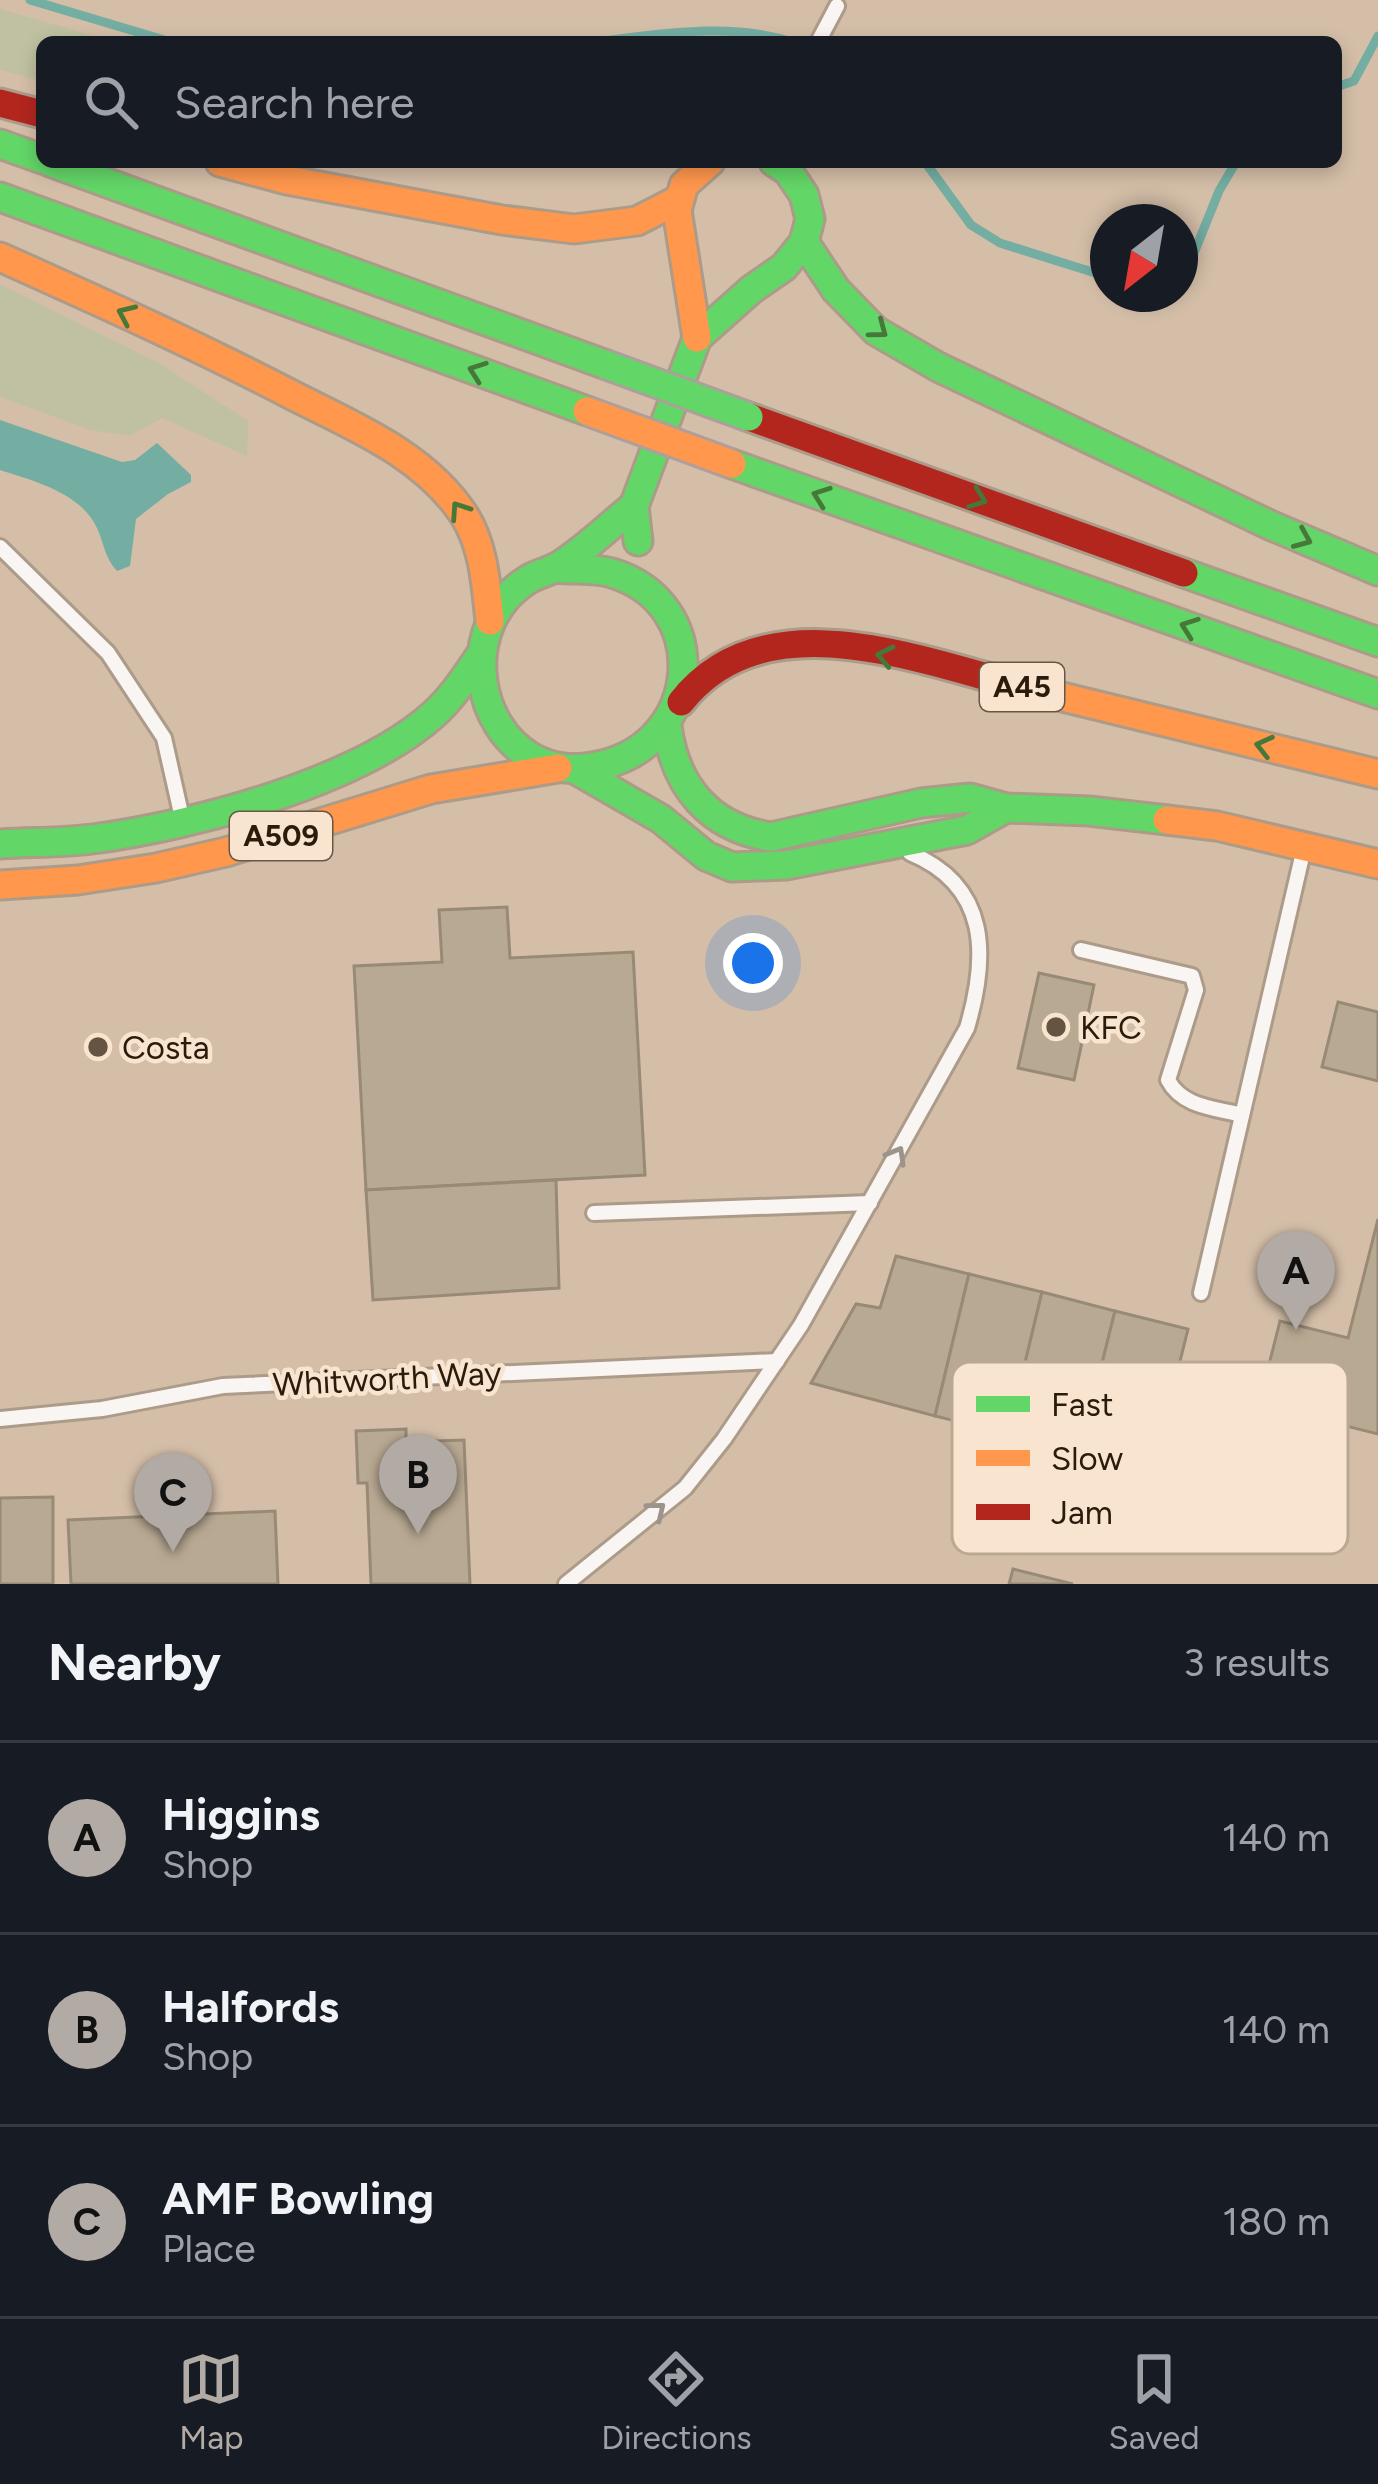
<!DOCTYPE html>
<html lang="en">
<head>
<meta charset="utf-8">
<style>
	:root { --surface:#171b24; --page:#20242c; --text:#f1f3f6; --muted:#9ea1a6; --line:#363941; --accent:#b2aba5 }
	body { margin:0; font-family:Figtree,sans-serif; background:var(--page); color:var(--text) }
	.compass { position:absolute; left:1090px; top:204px; width:108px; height:108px; border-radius:50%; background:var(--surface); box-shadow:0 6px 18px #0003; rotate:211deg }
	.you { position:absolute; left:753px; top:963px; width:42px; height:42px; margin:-30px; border:9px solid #fff; border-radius:50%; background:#1a73e8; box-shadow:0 0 0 18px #1a73e833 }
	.badge { display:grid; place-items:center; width:78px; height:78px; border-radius:50%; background:var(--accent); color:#111; font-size:39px; font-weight:700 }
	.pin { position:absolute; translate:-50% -99px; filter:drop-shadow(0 3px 6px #0008) }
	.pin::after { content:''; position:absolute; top:63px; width:42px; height:36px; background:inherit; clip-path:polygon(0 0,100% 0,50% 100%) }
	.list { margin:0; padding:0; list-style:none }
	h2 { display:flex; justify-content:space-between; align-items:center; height:156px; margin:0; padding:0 48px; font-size:51px }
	h2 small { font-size:39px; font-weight:400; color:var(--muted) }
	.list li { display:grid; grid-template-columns:78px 1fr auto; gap:36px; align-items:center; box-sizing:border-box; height:192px; padding:0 48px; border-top:3px solid var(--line) }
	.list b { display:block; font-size:45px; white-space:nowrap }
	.list p { margin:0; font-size:39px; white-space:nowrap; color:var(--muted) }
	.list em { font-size:39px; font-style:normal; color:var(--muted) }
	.icon { flex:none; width:66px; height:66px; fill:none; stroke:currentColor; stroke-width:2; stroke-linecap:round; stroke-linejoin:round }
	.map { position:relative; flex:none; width:1378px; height:1584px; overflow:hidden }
	.search { position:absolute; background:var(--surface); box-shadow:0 6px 18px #0003; left:36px; right:36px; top:36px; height:132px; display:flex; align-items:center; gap:30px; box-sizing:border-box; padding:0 42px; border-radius:18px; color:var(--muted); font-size:45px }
	.sheet { height:732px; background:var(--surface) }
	nav { display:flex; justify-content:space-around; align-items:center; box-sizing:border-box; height:168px; border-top:3px solid var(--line); background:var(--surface); font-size:33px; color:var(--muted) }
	nav a { display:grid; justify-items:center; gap:6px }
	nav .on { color:var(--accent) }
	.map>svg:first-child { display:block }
	.green { fill:#c0c0a2 }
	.water { fill:#74ada2 }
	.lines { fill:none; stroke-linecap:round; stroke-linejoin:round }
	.stream { stroke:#74ada2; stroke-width:9 }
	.building { fill:#b8a992; stroke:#988a77; stroke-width:3 }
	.lane-casing { stroke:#ac9b89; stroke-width:20 }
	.fast-casing { stroke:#ac9b89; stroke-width:33 }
	.slow-casing { stroke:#ac9b89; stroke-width:33 }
	.jam-casing { stroke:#ac9b89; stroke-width:33 }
	.lane { stroke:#f9f5f2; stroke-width:14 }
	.fast { stroke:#63d668; stroke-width:27 }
	.slow { stroke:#ff974d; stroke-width:27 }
	.jam { stroke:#b3261e; stroke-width:27 }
	.fast-bridge-casing { stroke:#ae9e9c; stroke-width:33; stroke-linecap:butt }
	.slow-bridge-casing { stroke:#ae9e9c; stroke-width:33; stroke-linecap:butt }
	.fast-bridge { stroke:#63d668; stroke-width:27 }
	.slow-bridge { stroke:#ff974d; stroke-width:27 }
	.oneway { stroke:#46783a }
	.oneway2 { stroke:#9c938a }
	.poi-dot { fill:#665442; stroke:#f8e4cf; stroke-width:4.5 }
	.labels { text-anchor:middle; stroke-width:9; stroke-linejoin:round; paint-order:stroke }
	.shield { fill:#f8e4cf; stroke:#685746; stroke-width:3 }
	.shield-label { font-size:30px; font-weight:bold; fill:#2a1b0b }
	.poi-label { font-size:33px; fill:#2a1b0b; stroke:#f8e4cf; text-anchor:start }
	.street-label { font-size:33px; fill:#2a1b0b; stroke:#f8e4cf }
	.key { fill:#f8e4cf; stroke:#baa894; stroke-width:3 }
	.key-label { font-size:33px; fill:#2a1b0b }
</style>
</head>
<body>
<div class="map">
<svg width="1378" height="1584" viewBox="0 0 1378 1584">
	<rect width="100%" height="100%" fill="#d4bea8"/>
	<!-- green -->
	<g class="green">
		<path d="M0,9L115,42H42V81L4,71L0,70Z"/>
		<path d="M0,284L159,363L248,421L247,456L162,418L129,436L91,430L0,397Z"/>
	</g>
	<!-- water -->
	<path class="water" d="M0,420L122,462L135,460L157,443L191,475V482L168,494L136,519L130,566L117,571C105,559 104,543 97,528C81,493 34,481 0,470Z"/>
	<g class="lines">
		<!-- stream -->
		<g class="stream">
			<path d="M30,0L171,42"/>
			<path d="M592,42C657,35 727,21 792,42"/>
			<path d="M1336,87L1354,81L1378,36"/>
			<path d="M925,162L971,225L1000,243L1108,277"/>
			<path d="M1180,276L1188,268L1219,191L1236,162"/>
		</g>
	</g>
	<!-- building -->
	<g class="building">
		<path d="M507,907L510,958L633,952L645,1175L366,1190L354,966L442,962L439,910Z"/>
		<path d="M1039,973L1094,985L1074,1080L1018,1068Z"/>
		<path d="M1338,1002L1378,1012V1081L1322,1067Z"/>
		<path d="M556,1180L559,1288L373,1300L366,1190Z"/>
		<path d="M1378,1219V1434L1259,1404L1280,1321L1348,1338Z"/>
		<path d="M896,1256L969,1274L935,1416L811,1383L856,1304L880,1308Z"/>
		<path d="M969,1274L1042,1292L1008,1434L935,1416Z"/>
		<path d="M1042,1292L1115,1311L1080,1452L1008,1434Z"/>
		<path d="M1115,1311L1188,1329L1153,1470L1080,1452Z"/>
		<path d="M406,1429V1442L464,1440L470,1584H371L367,1483H358L356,1431Z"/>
		<path d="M53,1497V1584H0V1498Z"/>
		<path d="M275,1511L278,1584H71L68,1520Z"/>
		<path d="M1013,1569L1073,1584H1009Z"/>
	</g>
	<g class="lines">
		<!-- lane casing -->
		<g class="lane-casing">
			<g id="lane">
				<path d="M818,42L837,6"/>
				<path d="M0,547L108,653L164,738L180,809"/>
				<path d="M1081,950L1192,976L1196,990L1168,1080C1182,1107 1215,1108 1242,1115"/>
				<path d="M594,1213L870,1203"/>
				<path d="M1201,1293L1304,848"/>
				<path d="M0,1419L102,1409L223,1386L777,1361"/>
				<path d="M566,1584L685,1488L724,1439L801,1325L967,1028C988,957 990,886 910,853"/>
			</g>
		</g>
		<!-- fast casing -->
		<g class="fast-casing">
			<g id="fast">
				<path d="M0,144L42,159"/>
				<path d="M50,162L604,364"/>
				<path d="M0,197L587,411"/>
				<path d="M804,242L836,290L876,331L938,367L1272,526L1378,571"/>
				<path d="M732,464L1378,694"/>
				<path d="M638,541L634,506L697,338L752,289L784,267L804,242L810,219L804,195L788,171L774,162"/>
				<path d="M557,568C574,570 596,568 612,573C714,604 702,742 602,765C576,771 554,770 531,757C504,741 487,712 483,682C477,641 493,601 529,579C539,573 552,571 562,564C588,547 610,525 634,506"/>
				<path d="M1184,573L1378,642"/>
				<path d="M667,726C675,787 710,828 771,837L921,803L970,798L1006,808L1089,811L1167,820"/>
				<path d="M578,771L661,819L706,856L732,867L786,865L967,830L1006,808"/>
				<path d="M0,844C31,842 62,843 92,839C192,826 359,782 434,714C453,697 466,676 480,656"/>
			</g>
		</g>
		<!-- slow casing -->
		<g class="slow-casing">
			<g id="slow">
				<path d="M220,162L287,180L502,220L574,229L637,221L676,201"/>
				<path d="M0,257C98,301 196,345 292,395C353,426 425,455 464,515C484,546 486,585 490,621"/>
				<path d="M697,338L677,210L684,185L710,162"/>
				<path d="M1042,692L1378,774"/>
				<path d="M1167,820L1217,826L1378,864"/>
				<path d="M0,885L78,880L156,868L226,852L431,789L558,768"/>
			</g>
		</g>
		<!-- jam casing -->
		<g class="jam-casing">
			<g id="jam">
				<path d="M0,103L42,114"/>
				<path d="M749,417L1184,573"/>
				<path d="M681,702C767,593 931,665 1042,692"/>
			</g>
		</g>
		<!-- lane -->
		<use href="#lane" class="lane"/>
		<!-- fast -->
		<use href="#fast" class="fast"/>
		<!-- slow -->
		<use href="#slow" class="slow"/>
		<!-- jam -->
		<use href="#jam" class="jam"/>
		<!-- fast-bridge casing -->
		<g class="fast-bridge-casing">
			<path id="fast-bridge" d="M604,364L749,417"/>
		</g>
		<!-- slow-bridge casing -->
		<g class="slow-bridge-casing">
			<path id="slow-bridge" d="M587,411L732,464"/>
		</g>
		<!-- fast-bridge -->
		<use href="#fast-bridge" class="fast-bridge"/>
		<!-- slow-bridge -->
		<use href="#slow-bridge" class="slow-bridge"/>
	</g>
	<!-- one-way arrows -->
	<defs><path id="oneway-chevron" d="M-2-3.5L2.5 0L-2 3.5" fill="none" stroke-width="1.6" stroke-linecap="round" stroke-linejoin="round" transform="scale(3)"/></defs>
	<g class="oneway">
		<use href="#oneway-chevron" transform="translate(126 314) rotate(-156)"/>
		<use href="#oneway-chevron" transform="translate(879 330) rotate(37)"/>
		<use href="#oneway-chevron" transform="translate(477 371) rotate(-160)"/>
		<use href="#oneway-chevron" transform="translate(821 496) rotate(-160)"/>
		<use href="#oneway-chevron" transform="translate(978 499) rotate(20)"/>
		<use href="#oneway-chevron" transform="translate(459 510) rotate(-124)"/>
		<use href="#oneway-chevron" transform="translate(1303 539) rotate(23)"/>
		<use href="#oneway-chevron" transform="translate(1189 627) rotate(-160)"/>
		<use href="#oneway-chevron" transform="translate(885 656) rotate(-168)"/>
		<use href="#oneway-chevron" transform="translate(1264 746) rotate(-166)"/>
	</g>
	<g class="oneway2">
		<use href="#oneway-chevron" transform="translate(897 1155) rotate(-60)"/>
		<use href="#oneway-chevron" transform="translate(657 1510) rotate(-39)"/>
	</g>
	<!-- markers -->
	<g class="poi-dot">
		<circle cx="1056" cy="1027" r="12"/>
		<circle cx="98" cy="1047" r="12"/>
	</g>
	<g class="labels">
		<!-- shield labels -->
		<g class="shield">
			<rect x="980" y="663" width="84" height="48" rx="9"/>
			<rect x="230" y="812" width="102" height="48" rx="9"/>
		</g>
		<g class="shield-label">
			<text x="1022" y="697">A45</text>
			<text x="281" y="846">A509</text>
		</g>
		<!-- poi labels -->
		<g class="poi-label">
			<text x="1080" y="1039">KFC</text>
			<text x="122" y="1059">Costa</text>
		</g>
		<!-- street labels -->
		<g class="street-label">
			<text transform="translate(387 1378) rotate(-3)" y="12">Whitworth Way</text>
		</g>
	</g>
	<!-- legend -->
	<rect x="952" y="1362" width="396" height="192" rx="18" class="key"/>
	<rect x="976" y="1396" width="54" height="16" fill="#63d668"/>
	<rect x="976" y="1450" width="54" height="16" fill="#ff974d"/>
	<rect x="976" y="1504" width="54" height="16" fill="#b3261e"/>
	<g class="key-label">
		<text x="1051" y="1416">Fast</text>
		<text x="1051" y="1470">Slow</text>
		<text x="1051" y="1524">Jam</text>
	</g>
</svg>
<svg class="compass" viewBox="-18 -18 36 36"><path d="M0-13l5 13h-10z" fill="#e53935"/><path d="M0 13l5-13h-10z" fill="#9ea1a6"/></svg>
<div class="you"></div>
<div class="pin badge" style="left:1296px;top:1330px">A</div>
<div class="pin badge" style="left:418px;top:1534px">B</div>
<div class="pin badge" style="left:173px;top:1552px">C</div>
<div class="search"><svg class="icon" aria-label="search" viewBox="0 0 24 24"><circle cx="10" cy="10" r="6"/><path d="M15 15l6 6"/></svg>Search here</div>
</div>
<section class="sheet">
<h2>Nearby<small>3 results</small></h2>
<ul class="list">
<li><span class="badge">A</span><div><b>Higgins</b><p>Shop</p></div><em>140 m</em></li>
<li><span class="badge">B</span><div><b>Halfords</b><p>Shop</p></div><em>140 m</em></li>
<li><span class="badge">C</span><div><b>AMF Bowling</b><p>Place</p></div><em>180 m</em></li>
</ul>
</section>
<nav>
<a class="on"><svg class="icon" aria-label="map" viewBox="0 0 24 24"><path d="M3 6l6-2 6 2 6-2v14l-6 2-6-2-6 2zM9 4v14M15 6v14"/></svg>Map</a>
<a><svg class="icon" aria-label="directions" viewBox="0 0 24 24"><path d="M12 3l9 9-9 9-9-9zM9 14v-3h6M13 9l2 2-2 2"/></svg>Directions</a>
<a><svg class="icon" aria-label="saved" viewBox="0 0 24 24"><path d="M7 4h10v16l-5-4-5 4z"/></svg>Saved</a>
</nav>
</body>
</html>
